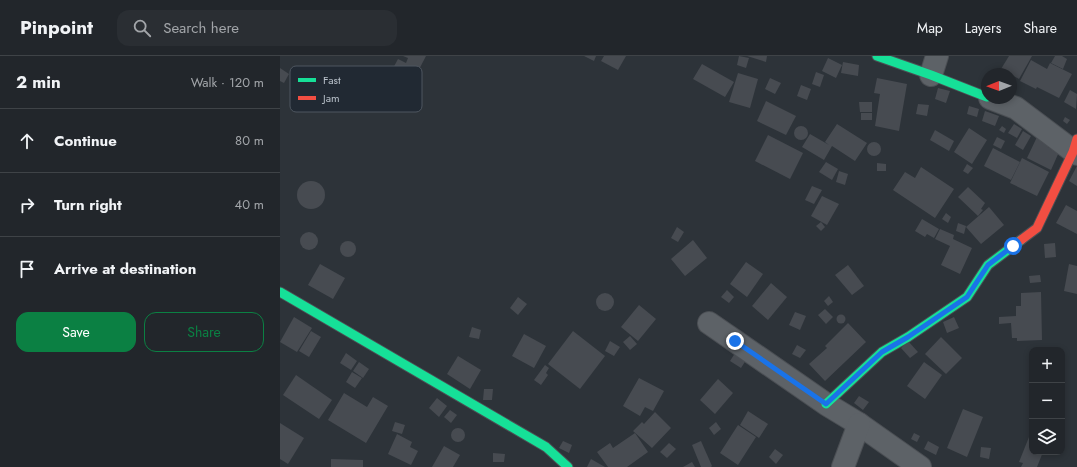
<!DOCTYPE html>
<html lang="en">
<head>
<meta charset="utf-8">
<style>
	:root { --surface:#22262b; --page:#2a2e33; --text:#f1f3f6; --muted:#a2a5a9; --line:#3f4347; --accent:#0b8043 }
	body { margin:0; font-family:Jost,sans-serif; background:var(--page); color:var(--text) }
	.controls { position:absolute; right:12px; bottom:12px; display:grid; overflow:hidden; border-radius:8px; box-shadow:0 2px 6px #0003 }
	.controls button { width:36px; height:36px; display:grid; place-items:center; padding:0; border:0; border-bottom:1px solid var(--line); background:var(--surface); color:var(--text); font:20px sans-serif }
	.compass { position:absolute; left:701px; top:12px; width:36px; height:36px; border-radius:50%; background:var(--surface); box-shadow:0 2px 6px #0003; rotate:269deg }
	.stop { position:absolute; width:12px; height:12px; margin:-9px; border:3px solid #1a73e8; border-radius:50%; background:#fff }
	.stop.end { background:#1a73e8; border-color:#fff; box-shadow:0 1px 4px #0008 }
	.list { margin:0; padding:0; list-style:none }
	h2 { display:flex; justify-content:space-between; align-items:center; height:52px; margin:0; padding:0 16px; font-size:17px }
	h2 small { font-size:13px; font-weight:400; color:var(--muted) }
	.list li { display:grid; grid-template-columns:26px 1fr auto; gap:12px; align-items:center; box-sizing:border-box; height:64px; padding:0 16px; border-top:1px solid var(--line) }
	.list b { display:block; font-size:15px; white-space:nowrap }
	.list em { font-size:13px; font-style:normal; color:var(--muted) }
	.actions { display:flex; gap:8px; padding:12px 16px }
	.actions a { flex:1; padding:9px 0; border:1px solid var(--accent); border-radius:12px; text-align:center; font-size:14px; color:var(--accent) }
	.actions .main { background:var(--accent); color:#fff }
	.icon { flex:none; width:22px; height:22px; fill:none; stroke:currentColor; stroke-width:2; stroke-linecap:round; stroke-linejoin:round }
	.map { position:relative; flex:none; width:797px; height:411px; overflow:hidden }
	header { display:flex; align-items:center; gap:24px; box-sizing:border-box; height:56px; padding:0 20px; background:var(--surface); border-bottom:1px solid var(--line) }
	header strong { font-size:19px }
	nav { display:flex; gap:22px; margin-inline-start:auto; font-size:14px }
	.search { width:280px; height:36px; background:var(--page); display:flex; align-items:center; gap:10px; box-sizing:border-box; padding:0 14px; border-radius:12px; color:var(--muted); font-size:15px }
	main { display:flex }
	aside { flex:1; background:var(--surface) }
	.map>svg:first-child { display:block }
	.building { fill:#474b51 }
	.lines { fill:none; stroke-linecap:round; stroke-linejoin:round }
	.street-casing { stroke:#4b4f54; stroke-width:24 }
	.fast-casing { stroke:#4b4f54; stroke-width:11 }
	.jam-casing { stroke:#4b4f54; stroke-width:11 }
	.street { stroke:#5d6267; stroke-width:22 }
	.fast { stroke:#16e098; stroke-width:9 }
	.jam { stroke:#f24e42; stroke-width:9 }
	.route { stroke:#1a73e8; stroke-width:5 }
	.key { fill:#212933; stroke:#4e5660; stroke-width:1 }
	.key-label { font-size:11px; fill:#b8c0c9 }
</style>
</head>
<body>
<header>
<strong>Pinpoint</strong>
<div class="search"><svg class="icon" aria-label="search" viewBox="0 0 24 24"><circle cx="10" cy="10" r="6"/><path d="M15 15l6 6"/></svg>Search here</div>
<nav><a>Map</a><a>Layers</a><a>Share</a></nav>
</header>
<main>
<aside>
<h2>2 min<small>Walk · 120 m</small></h2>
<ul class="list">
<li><svg class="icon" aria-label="ahead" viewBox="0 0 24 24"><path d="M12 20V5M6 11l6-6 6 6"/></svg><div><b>Continue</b></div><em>80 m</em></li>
<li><svg class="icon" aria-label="right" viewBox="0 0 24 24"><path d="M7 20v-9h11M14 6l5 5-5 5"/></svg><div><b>Turn right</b></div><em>40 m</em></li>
<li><svg class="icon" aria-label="arrive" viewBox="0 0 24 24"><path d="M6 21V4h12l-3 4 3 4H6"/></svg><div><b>Arrive at destination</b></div></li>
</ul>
<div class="actions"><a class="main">Save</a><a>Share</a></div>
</aside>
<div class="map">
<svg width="797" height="411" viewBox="0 0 797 411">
	<rect width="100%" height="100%" fill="#2d3339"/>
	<!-- building -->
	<g class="building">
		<path d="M123,0H146L132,27L111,16L118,3L126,7L128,2Z"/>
		<path d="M304,0H316L314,5Z"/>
		<path d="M324,0H346L338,14L321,5Z"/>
		<path d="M459,0L469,2L466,12L457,9Z"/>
		<path d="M467,0H487L486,6Z"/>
		<path d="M729,0H752L739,23L721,13Z"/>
		<path d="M775,0H782L787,3L783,13L771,7Z"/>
		<path d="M548,2L562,9L556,22L542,15Z"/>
		<path d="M751,4L767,13L770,7L792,18L779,42L757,31L756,33L740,25Z"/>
		<path d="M563,6L579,9L578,20L561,17Z"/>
		<path d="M422,8L454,26L445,41L413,23Z"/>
		<path d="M0,12L9,18L4,27L0,25Z"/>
		<path d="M536,16L544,19L540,31L532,28Z"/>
		<path d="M458,17L478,23L470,52L449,46Z"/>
		<path d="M490,22L501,27L495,38L485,33Z"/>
		<path d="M597,22L627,28L619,75L595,70L600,38L594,37Z"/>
		<path d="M521,29L531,33L527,44L517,40Z"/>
		<path d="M658,32L670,35L666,47L655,43Z"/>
		<path d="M790,34L797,38L796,53L784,46Z"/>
		<path d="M486,45L516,60L506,79L477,65Z"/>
		<path d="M579,46H592V56H580Z"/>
		<path d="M638,48L649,49L647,60L636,58Z"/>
		<path d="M689,50L699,53L697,61L687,58Z"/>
		<path d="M705,55L719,60L715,70L702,65Z"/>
		<rect x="581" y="57" width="11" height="7"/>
		<path d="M785,61L790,64L787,68L783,65Z"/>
		<path d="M557,68L587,87L575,105L552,90L544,104L522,91L530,78L549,89L545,86Z"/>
		<path d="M734,68L742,73L737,82L728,77Z"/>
		<path d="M722,70L726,73L724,77L719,74Z"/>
		<circle cx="521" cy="77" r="7"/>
		<path d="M689,72L707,84L692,108L674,96Z"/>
		<path d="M655,74L674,85L669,95L650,84Z"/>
		<path d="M743,75L751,80L743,94L735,89Z"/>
		<path d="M488,79L523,97L510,123L475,105Z"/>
		<path d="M717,81L725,85L721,93L713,89Z"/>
		<path d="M757,81L770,87L768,91L779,96L771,114L747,102Z"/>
		<circle cx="594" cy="93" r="7"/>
		<path d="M713,92L740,106L731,124L704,110Z"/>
		<path d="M742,102L769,116L757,140L730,127Z"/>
		<path d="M546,106L558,113L552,124L539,116Z"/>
		<path d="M597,107L606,108V115H597Z"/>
		<path d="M687,108L693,112L688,118L683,115Z"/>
		<path d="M797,110V130L789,125Z"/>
		<path d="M641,111L674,133L655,162L613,134L625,116L635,122Z"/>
		<path d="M559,115L568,118L565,129L556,126Z"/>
		<circle cx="31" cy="139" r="14"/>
		<path d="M532,130L542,134L534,148L525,144Z"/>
		<path d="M688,131L705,147L701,153L703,154L698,160L678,141Z"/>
		<path d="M542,140L559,148L547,169L531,160Z"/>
		<path d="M786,149L797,155V178L776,167Z"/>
		<path d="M709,151L724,169L701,188L686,171Z"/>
		<path d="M666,157L671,161L668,167L662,163Z"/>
		<path d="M642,163L659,173L654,182L647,178L645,181L635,175Z"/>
		<path d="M541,166L545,171L541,175L536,170Z"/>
		<path d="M678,167L686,170L684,178L676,175Z"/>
		<path d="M397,171L404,176L398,186L391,182Z"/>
		<path d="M660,173L674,179L673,183L692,192L680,218L661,209L670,190L655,183Z"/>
		<circle cx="29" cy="185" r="9"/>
		<path d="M413,184L427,202L405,220L391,203Z"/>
		<circle cx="68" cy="193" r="8"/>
		<path d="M775,187L776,201L765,202L764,188Z"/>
		<path d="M466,206L483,218L467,241L450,228Z"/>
		<path d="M40,208L65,222L53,243L28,229Z"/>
		<path d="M789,208L797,210V238L784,235Z"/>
		<path d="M568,209L584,230L572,239L555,219Z"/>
		<path d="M760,219L761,226L750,227L749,220Z"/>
		<path d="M491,227L507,241L488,264L472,250Z"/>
		<path d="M447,234L454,241L449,247L441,241Z"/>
		<path d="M761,236L762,284L737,285V282H732L731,267L719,268V261L736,260V250H741V237Z"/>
		<circle cx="325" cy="246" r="9"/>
		<path d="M549,240L553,246L548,250L544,245Z"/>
		<path d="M238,241L247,248L238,259L230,252Z"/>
		<path d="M359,249L376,263L358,285L341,271Z"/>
		<path d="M545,253L553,261L546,268L538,259Z"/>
		<path d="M515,256L526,260L520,274L509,269Z"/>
		<circle cx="561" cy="263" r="4.5"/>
		<path d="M14,261L32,272L17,296L0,286Z"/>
		<path d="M674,261L679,272L667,277L663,266Z"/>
		<path d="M568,267L586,286L545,325L529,308L547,292L545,290Z"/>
		<path d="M192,271L201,274L199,283L189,281Z"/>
		<path d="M31,275L41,281L29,301L19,295Z"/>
		<path d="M293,275L325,300L300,333L268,308Z"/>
		<path d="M244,278L266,290L254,312L232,300Z"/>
		<path d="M350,280L357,288L350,294L343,286Z"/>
		<path d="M661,281L682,302L666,318L645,298Z"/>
		<path d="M330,285L340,291L334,300L325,295Z"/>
		<path d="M628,285L638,296L630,302L621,292Z"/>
		<path d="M517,289L526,294L520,302L512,298Z"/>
		<path d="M457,294L468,301L461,312L450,305Z"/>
		<path d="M66,297L77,305L71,314L60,307Z"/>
		<path d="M178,300L201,314L190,333L167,318Z"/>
		<path d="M79,306L89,313L83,322L73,315Z"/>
		<path d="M644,306L662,319L645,343L627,330Z"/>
		<path d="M265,309L269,312L266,317L268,319L261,329L254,324Z"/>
		<path d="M72,316L82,322L75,332L66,326Z"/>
		<path d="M16,319L52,344L39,363L3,339Z"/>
		<path d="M359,322L384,335L373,355L365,351L360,360L343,350Z"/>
		<path d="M438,323L453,337L435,358L420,344Z"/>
		<path d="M204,333H213L212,344H203Z"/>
		<path d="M64,337L87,351L93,341L108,350L86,387L48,364Z"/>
		<path d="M579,340L589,346L583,354L574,347Z"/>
		<path d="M157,342L167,350L159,361L149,352Z"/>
		<path d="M683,353L703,361L687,401L667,392Z"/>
		<path d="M170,354L177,359L171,367L164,361Z"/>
		<path d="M468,355L488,368L479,382L460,369Z"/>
		<path d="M375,356L391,372L372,392L353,375L362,366L364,368Z"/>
		<path d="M115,366L125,369L122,378L112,375Z"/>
		<path d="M436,366L441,373L434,379L429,372Z"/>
		<path d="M0,367L24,382L8,408L0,403Z"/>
		<path d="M458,369L476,381L458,409L440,397Z"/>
		<circle cx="178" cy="379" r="7"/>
		<path d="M355,377L368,396L347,411H328L317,396L330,387L333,392Z"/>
		<path d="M634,377L640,380L637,386L631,383Z"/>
		<path d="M117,378L132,386L130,391L138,395L131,409L108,398Z"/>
		<path d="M749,381L752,382V396H763L757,411H741L743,407L739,406Z"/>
		<path d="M283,385L292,389L289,397L279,392Z"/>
		<path d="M421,385L432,410L431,411H421L412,389Z"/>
		<path d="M648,385L659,391L656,399L644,393Z"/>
		<path d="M389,387L396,393L387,402L380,396Z"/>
		<path d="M164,390L180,399L173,411H152Z"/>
		<path d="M701,391L711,392L709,403L700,401Z"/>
		<path d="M495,393L503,399L496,408L489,401Z"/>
		<path d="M213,397L225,398L224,406H213Z"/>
		<path d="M51,403L83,404V411H51Z"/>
		<path d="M311,403L325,411H307Z"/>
		<path d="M412,406L415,411H403Z"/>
	</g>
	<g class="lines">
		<!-- street casing -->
		<g class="street-casing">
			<g id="street">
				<path d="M651,19L657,0"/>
				<path d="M710,42L736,52L797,98"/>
				<path d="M429,267L546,348L579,368L640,411"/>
				<path d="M563,411L579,368"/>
			</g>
		</g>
		<!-- fast casing -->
		<g class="fast-casing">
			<g id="fast">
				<path d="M597,0L651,19L707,41"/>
				<path d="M0,236L266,391L288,411"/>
				<path d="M546,348L602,296L628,281L687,241L708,209L741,184"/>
			</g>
		</g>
		<!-- jam casing -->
		<g class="jam-casing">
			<path id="jam" d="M741,184L757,172L793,96L797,83"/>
		</g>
		<!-- street -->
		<use href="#street" class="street"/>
		<!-- fast -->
		<use href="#fast" class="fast"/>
		<!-- jam -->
		<use href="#jam" class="jam"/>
	</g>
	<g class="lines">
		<!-- route -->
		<path class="route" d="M455,285L546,348L602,296L628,281L687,241L708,209L733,190"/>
	</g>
	<!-- legend -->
	<rect x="10" y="10" width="132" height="46" rx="6" class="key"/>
	<rect x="18" y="22" width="18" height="4" fill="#16e098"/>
	<rect x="18" y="40" width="18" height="4" fill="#f24e42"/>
	<g class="key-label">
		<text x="43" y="28">Fast</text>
		<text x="43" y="46">Jam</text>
	</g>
</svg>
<div class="controls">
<button>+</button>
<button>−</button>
<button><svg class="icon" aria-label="layers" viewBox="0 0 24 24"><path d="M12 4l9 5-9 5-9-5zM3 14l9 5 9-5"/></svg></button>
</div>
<svg class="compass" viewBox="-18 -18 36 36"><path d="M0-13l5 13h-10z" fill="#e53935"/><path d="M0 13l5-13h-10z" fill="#a2a5a9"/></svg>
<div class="stop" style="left:733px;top:190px"></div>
<div class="stop end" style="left:455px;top:285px"></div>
</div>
</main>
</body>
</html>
